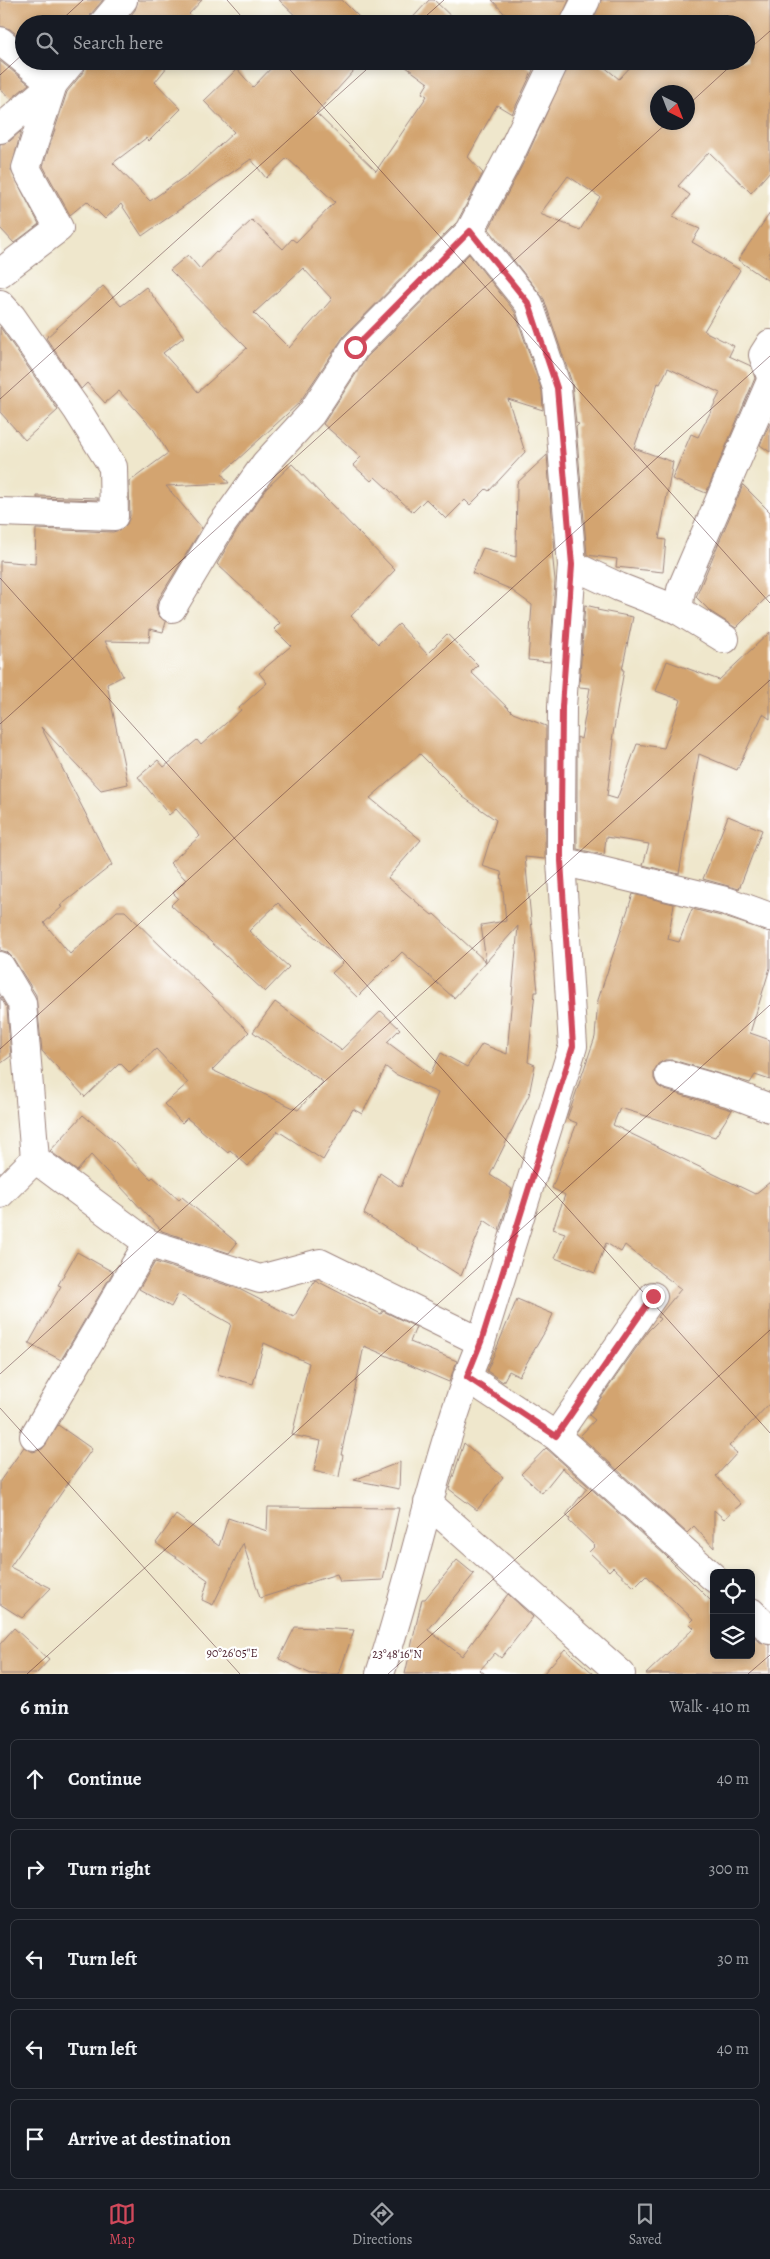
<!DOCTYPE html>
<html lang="en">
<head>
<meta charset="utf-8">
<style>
	:root { --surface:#171b24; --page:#20242c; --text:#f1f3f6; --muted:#9ea1a6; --line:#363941; --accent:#d1495b }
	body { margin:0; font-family:Alegreya,serif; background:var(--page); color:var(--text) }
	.controls { position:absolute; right:15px; bottom:15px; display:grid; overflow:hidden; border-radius:8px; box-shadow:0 2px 8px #0003 }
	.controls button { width:45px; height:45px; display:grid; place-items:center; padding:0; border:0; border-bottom:1px solid var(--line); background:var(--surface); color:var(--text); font:25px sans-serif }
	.compass { position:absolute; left:650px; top:85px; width:45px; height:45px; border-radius:50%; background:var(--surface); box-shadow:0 2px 8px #0003; rotate:138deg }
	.stop { position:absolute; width:15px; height:15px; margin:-11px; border:4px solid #d1495b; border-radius:50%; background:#fff }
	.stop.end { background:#d1495b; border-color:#fff; box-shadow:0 1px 5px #0008 }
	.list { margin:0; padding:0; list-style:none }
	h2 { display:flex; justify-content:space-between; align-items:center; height:65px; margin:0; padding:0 20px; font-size:21px }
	h2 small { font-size:16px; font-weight:400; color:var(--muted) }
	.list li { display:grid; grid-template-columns:32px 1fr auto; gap:15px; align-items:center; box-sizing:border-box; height:80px; margin:0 10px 10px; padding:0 10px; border:1px solid var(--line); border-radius:8px }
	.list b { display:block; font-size:19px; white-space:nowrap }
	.list em { font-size:16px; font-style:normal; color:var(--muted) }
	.icon { flex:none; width:28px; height:28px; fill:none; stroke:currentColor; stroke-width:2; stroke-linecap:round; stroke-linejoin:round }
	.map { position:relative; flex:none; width:770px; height:1674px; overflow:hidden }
	.search { position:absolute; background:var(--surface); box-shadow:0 2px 8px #0003; left:15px; right:15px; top:15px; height:55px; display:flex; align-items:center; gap:12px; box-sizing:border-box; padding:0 18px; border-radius:28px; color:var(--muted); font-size:19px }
	.sheet { height:515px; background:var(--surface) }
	nav { display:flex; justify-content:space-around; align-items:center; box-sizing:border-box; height:70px; border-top:1px solid var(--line); background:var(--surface); font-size:14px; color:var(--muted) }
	nav a { display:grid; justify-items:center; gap:2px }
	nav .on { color:var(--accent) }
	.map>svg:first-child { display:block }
	.building { fill:#d3a470; fill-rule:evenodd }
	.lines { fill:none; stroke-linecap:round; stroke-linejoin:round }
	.minor-casing { stroke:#9c837c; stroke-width:30 }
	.minor { stroke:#fff; stroke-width:28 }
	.route { stroke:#d1495b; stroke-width:6 }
	.ticks { fill:none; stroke:#4a1f2b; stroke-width:1; stroke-opacity:0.45 }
	.ticks-label { font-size:12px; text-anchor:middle; fill:#4a1f2b; stroke:#fff; stroke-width:4.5; stroke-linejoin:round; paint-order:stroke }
</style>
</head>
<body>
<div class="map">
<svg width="770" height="1674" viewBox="0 0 770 1674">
	<rect width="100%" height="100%" fill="#fff"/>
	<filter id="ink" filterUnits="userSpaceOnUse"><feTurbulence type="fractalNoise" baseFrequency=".02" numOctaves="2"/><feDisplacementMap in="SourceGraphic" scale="10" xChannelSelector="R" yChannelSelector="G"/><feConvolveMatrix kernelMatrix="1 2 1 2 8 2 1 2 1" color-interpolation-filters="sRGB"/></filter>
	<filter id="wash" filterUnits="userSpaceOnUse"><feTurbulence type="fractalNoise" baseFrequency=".0096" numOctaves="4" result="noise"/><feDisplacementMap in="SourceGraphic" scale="20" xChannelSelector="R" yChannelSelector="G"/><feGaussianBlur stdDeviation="1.12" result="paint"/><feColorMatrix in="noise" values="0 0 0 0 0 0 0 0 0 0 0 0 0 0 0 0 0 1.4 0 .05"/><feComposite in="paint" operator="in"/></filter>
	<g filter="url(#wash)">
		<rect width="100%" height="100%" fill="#efe7cc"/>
		<g id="blocks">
			<!-- building -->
			<g class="building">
				<path d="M0,0H103L91,14L88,24H24V40L10,29L0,26Z"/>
				<path d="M138,0H202L189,14L199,24H124L135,10Z"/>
				<path d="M279,0H342L366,24H304Z"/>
				<path d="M429,0H434L459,24H407Z"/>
				<path d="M492,0H569L559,24H514Z"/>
				<path d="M601,0H770V171L751,193L709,152L678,186L690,195L672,217L700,229L692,242L740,270L704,331L734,346L729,356L751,366L755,378L706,493L672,479L691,434L698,437L720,393L668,368L660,384L658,383L634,448L673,462L659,539L666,540L663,572L616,567L617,559L587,555L576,427L579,424L576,423L572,383L544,299L489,229L526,158L570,61H597L619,79L636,61H746V24H592ZM658,92H688V122H658ZM568,176L600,197L580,230L540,214Z"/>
				<path d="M0,61L29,84L11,99L0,89Z"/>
				<path d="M87,61H172L155,82L181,109L149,141L146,138L113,163L150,201L191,172L234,132L204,101L237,69L253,87L278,61H363L316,113L376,171L427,96L422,93L428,83L398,61H518L533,70L512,114L497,105L468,157L483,173L457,222L344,336L299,403L222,474L229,483L166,486L202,528L158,600L156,607L158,615L166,622L163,632L150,629L149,642L105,641L123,676L107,684L128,784L101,790L41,727L112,865L60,906L62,907L44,923L70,954L117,911H125L249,1032L212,1070L298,1110L323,1082L253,1032L275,1002L341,1050L381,1011L400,1029L387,1042L430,1074L441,1053L467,1067L482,1044L507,1054L518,926L454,998L402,952L357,997L332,973L343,963L278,903L249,931L289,967L265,992L171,905L178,898L173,893L186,880L170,863L200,836L176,809L169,815L138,777L158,760L164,767L197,740L201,745L241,710L239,708L267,683L259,673L291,646L274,629L280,623L217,564L234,535L266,489L292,464L395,570L351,616L378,644L399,624L427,654L447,634L478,665L471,672L513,713L546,726L545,859L525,857L538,992H535L528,1062L535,1065L529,1095L490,1175L512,1189L499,1230L484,1220L461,1276L364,1214L380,1173L401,1187L438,1093L395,1074L386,1067L362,1114L353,1109L323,1160L278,1131L248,1166L230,1150L228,1153L187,1118L182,1123L164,1104L188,1083L156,1049L130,1073L120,1063L85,1097L42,1051L36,995L13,958L7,952L0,950V561L35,564L36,529L113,532L122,529L127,524L130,516L129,482L168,453L154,430L119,391L105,403L87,383L81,389L46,338L103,286L121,306L146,287L184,337L163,353L198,392L247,348L170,270L188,255L200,269L216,252L217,253L252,220L283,249L292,239L296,242L335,202L287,158L266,178L251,159L142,236L121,204L105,219L87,201L70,215L43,166L67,92L84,71ZM303,268L332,299L289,348L254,313ZM420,754L463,797L496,820L482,866L501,872L506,921L481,925L486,962L434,914L432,915L388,878L421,840L370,798Z"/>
				<path d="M21,131L11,170L39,224L14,243L0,228V144L10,141Z"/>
				<path d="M770,213V282L738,260Z"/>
				<path d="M469,254L515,312L542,391L543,410L508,399L525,452L489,491L486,489L470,505L465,500L446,519L426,499L413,512L375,477L371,481L353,465L361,457L323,424L367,357Z"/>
				<path d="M0,327L58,410L25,440L0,412Z"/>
				<path d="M770,423V452L760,445Z"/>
				<path d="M547,455L555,552L552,551L555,580L550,662L528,660L532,605L510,589L472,573L483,548L516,557L517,483Z"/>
				<path d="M743,485L770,512V594L736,628L711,612L696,597Z"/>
				<path d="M37,496L98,498V500L37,498Z"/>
				<path d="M585,605L598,608L597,610L633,617L622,670H624L612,740H614L607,796L617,799L637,744L664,748L681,700L656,691L667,661L719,680L770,632V719L763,714L737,770L699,754L679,874L643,865L649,844L606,837L604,855L577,849V737L581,739L590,688L579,687Z"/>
				<path d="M728,816L762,830L739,889L703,879Z"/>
				<path d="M633,894L674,904L668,939L679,942L692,909L721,916L770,932V968L750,1033L770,1040V1080L755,1075L750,1083L673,1060H665L658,1064L654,1071V1079L658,1086L665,1090L732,1110L715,1137L620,1108L613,1125L755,1194L770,1182V1403L729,1446L737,1453L716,1476L741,1504L724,1519L714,1510V1548L694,1526L687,1533L580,1436L595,1420L589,1415L648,1331L660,1319L658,1317L681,1289L625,1245L621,1252L606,1243L595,1273L555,1258L565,1233L553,1229L565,1195L552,1188L577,1123L567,1119L595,1037L598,1000Z"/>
				<path d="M0,997L7,1008L11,1056L0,1064Z"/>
				<path d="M83,1115L114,1141L151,1179L153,1177L179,1200L182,1197L237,1243L229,1253L162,1231L91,1155L77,1171L50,1151Z"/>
				<path d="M77,1252L113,1272L61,1360L29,1343L61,1286L58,1285Z"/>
				<path d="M155,1262L239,1289L294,1317L315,1280L381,1314L383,1311L416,1327L410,1342L457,1361L449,1382L364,1346L341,1455H343L339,1477L314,1471L321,1441L292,1435L309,1363L264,1343L253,1384L217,1374L231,1324L178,1294L171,1307L139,1289Z"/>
				<path d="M517,1299L553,1314L547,1328L519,1376L509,1371L503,1382L487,1371Z"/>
				<path d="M58,1425L92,1449L10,1567L51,1588L22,1618L0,1604V1481L24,1447L33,1452L42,1449Z"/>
				<path d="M464,1443L503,1477L477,1510L449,1489Z"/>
				<path d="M546,1448L665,1555L710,1600L714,1597V1655H751V1634L760,1642L770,1645V1674H646L694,1628L689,1623L693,1619L646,1575L634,1587L613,1567L609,1571L589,1552L595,1546L569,1521L570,1519L566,1515L587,1488L562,1468L542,1493L521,1474Z"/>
				<path d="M400,1462L399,1489L354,1480Z"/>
				<path d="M268,1507L399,1508L383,1580L340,1582L337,1574L260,1598L243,1543L213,1605L202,1600L208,1580L156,1543L176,1515L219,1546L228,1518L267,1531Z"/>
				<path d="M457,1560L474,1574L428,1630L462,1656L508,1594L533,1617L501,1658L495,1653L480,1670L485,1674H405L422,1599H425Z"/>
				<path d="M295,1627L354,1630L339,1674H311L279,1659Z"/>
				<path d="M14,1628L49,1660L36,1674H0V1644Z"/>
				<path d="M565,1649L594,1674H543Z"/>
			</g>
		</g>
	</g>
	<g filter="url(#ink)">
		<use href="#blocks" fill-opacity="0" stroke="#9c837c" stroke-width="1"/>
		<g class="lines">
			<!-- minor casing -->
			<g class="minor-casing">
				<g id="minor">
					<path d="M103,24L123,0"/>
					<path d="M574,24L586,0"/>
					<path d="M0,41L24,60"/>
					<path d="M0,129L53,84L72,61"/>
					<path d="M0,273L59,228L26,168L53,84L25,61"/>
					<path d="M0,304L12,317L78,411L113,467L114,516L0,512"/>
					<path d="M770,344L763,355L770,374"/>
					<path d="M572,565L619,587L678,610L725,639"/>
					<path d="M172,608L221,526L265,464L311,414L355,347L470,231"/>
					<path d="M678,610L681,590L770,383"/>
					<path d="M561,861L726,901L770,917"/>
					<path d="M0,966L22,1003L35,1159L148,1243L260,1279L320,1263L481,1342"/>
					<path d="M669,1075L728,1092L770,1108"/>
					<path d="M0,1194L35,1159"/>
					<path d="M467,1377L556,1436L714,1578"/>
					<path d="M34,1436L148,1243"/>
					<path d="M556,1436L653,1296"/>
					<path d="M428,1503L621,1674"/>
					<path d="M751,1612L770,1630"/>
					<path d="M380,1674C416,1564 437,1449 481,1342L573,1046L561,861V822L562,707L572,565L557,388L529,304L470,231L512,151L555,61"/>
				</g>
			</g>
			<!-- minor -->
			<use href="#minor" class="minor"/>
		</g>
	</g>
	<g class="lines" filter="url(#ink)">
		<!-- route -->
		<path class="route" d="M355,347L470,231L529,304L557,388L572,565L562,707L561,822V861L573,1046L481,1342L467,1377L556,1436L653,1296"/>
	</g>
	<!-- ticks -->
	<path class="ticks" d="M227,0L248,24M57,24L83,0M417,24L444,0M746,52L770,31M282,61L770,603M0,75L24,53M688,105L736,61M0,399L376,61M0,578L770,1433M0,724L668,122M0,1049L770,356M0,1374L770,680M0,1408L240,1674M27,1674L770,1005M388,1674L770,1330M748,1674L770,1655"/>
	<g class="ticks-label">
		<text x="232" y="1657">90°26'05"E</text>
		<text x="397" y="1658">23°48'16"N</text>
	</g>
</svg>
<div class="controls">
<button><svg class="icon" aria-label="locate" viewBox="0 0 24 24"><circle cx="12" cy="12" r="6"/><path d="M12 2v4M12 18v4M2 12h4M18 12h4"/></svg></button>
<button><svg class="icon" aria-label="layers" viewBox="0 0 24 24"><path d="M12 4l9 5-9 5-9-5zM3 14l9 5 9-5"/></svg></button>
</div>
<svg class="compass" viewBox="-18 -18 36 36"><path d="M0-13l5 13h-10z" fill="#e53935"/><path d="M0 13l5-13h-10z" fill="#9ea1a6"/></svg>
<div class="stop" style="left:355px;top:347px"></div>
<div class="stop end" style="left:653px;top:1296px"></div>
<div class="search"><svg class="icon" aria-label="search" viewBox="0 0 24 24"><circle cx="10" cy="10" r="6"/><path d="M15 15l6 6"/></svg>Search here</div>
</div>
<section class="sheet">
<h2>6 min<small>Walk · 410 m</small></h2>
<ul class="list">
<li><svg class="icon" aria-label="ahead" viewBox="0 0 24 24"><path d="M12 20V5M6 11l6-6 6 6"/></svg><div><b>Continue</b></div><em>40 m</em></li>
<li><svg class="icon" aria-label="right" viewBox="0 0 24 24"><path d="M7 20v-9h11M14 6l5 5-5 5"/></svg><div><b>Turn right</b></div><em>300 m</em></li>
<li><svg class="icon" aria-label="left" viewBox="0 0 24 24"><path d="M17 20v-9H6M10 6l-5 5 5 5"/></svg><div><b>Turn left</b></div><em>30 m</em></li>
<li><svg class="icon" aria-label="left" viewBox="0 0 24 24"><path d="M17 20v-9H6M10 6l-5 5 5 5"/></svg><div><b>Turn left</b></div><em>40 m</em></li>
<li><svg class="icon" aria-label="arrive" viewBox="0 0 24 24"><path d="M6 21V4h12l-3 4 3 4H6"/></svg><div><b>Arrive at destination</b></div></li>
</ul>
</section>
<nav>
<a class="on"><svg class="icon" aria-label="map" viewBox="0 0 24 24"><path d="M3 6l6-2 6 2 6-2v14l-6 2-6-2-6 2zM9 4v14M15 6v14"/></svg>Map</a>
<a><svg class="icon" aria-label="directions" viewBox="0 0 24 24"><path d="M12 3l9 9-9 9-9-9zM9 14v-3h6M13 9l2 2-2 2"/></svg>Directions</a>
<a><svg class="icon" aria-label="saved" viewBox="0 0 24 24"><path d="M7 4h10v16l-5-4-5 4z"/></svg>Saved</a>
</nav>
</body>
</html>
